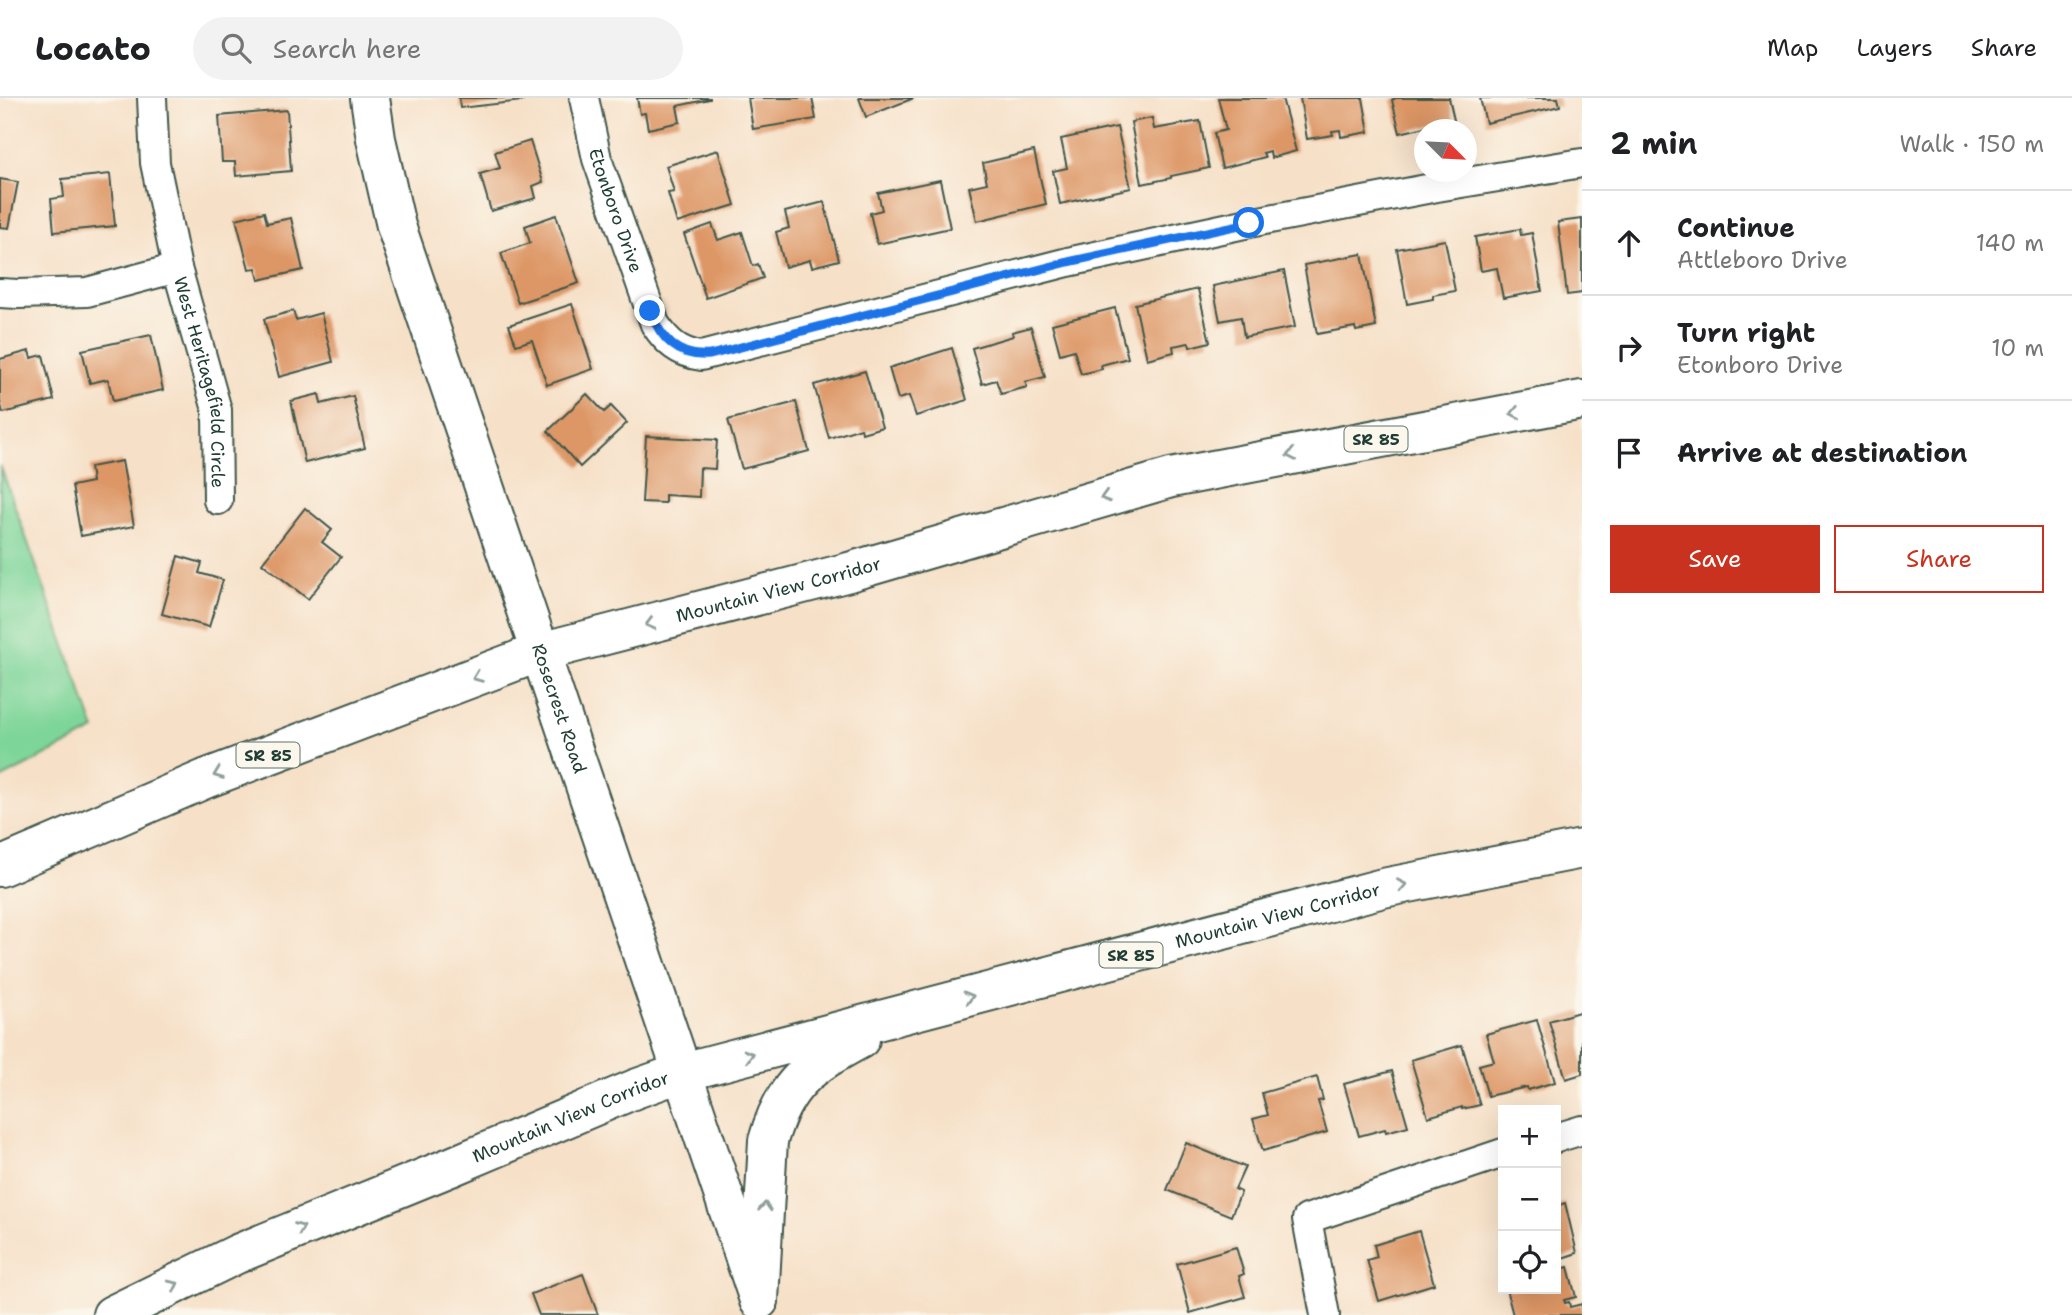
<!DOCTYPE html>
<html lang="en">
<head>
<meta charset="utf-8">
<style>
	:root { --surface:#fff; --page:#f2f2f2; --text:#202124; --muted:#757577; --line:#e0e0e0; --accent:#c8321e }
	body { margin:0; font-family:"Shantell Sans",sans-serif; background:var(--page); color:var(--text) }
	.controls { position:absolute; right:21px; bottom:21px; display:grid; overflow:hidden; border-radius:0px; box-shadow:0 7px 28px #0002 }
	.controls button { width:63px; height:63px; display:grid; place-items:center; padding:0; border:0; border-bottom:2px solid var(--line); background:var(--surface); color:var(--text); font:35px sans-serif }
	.compass { position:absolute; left:1414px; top:21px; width:63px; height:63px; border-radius:50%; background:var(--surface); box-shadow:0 7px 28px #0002; rotate:114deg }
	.stop { position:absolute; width:21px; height:21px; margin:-16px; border:5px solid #1a73e8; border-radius:50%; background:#fff }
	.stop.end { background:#1a73e8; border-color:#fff; box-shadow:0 2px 7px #0008 }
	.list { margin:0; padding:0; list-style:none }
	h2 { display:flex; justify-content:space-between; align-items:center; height:91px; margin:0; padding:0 28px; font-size:30px }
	h2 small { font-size:23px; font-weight:400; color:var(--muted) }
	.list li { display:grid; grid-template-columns:46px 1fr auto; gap:21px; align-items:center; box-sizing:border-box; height:105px; padding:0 28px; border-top:2px solid var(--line) }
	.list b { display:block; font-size:26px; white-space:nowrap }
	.list p { margin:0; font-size:23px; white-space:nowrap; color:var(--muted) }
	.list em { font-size:23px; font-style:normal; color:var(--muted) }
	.actions { display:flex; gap:14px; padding:21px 28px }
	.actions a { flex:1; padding:16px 0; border:2px solid var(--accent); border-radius:0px; text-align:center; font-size:24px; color:var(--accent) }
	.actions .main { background:var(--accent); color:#fff }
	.icon { flex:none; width:38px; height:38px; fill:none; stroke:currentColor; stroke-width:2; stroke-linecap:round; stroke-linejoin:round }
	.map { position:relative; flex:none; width:1582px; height:1217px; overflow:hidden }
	header { display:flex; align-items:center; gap:42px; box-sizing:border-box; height:98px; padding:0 35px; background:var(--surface); border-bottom:2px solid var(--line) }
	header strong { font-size:33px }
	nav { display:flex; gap:38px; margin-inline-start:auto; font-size:24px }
	.search { width:490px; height:63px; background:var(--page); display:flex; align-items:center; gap:18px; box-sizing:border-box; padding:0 24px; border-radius:38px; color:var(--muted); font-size:26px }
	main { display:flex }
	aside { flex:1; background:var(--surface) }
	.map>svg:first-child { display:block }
	.green { fill:#7ed599; stroke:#4e8966; stroke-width:2 }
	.building { fill:#dd9665 }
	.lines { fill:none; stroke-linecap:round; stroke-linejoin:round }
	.street-casing { stroke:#3f554a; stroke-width:32 }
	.secondary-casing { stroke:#3f554a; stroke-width:42 }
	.highway-casing { stroke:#3f554a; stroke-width:42 }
	.street { stroke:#fff; stroke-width:28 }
	.secondary { stroke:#fff; stroke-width:38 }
	.highway { stroke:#fff; stroke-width:38 }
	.oneway { stroke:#8f9e9a }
	.route { stroke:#1a73e8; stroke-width:9 }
	.labels { text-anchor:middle; stroke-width:5; stroke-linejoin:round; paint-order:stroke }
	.shield { fill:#fbf7ec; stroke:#61756b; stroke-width:2 }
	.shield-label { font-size:16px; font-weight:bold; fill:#1f3d34 }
	.street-label { font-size:18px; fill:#1f3d34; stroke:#fbf7ec }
</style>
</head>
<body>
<header>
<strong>Locato</strong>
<div class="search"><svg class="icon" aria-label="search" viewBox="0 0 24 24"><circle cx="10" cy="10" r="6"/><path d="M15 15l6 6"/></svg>Search here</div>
<nav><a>Map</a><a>Layers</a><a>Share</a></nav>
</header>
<main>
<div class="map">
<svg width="1582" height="1217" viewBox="0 0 1582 1217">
	<rect width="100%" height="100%" fill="#fbf7ec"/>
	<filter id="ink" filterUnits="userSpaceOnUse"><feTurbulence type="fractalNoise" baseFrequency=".0143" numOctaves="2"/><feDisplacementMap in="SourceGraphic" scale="14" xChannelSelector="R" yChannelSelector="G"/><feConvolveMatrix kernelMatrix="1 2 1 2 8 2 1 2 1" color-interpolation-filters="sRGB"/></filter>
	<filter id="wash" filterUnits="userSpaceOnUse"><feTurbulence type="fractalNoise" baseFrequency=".00686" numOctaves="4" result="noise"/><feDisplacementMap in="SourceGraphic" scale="28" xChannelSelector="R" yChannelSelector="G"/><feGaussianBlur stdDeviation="1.57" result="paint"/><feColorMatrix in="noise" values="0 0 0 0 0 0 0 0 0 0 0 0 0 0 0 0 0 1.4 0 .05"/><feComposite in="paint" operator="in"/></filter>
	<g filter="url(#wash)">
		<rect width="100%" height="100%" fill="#f6e0c7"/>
		<!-- green -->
		<path class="green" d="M0,367L95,632L0,681Z"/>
		<g id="blocks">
			<!-- building -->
			<g class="building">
				<path d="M459,0H522L523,3L460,10Z"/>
				<path d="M637,0H710V1L677,8L680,24L648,31L645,15L640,16Z"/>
				<path d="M748,0H812L816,21L753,31Z"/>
				<path d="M859,0H914L866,19Z"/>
				<path d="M1218,0H1282L1296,53L1271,60L1270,53L1263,55L1265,59L1222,70L1214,35L1226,32Z"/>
				<path d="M1300,0H1363L1369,34L1341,39L1340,32L1332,33L1333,37L1307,41Z"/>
				<path d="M1396,0H1449L1454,22L1400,35L1392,2Z"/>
				<path d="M1480,0H1558L1560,8L1486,25Z"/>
				<path d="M287,12L291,73L236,78L235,64H222L219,18Z"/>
				<path d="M1152,20L1154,31L1200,23L1209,70L1171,78V80L1142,86L1131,24Z"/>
				<path d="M1117,29L1131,90L1060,106L1053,73L1067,70L1061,41Z"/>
				<path d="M530,43L543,84L533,88L536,100L491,113L480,76L500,70L495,54Z"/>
				<path d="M718,52L735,107L677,125L668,95L674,94L666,68Z"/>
				<path d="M1034,53L1046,106L977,123L969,89L987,85L983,65Z"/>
				<path d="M110,76L115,128L54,134L51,101L64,99L62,81Z"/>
				<path d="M0,81L18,84L9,130L0,129Z"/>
				<path d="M940,82L950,130L877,146L870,115L882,112L878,95Z"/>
				<path d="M824,104L839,162L812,169L810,162L785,169L776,134L789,130L785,114Z"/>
				<path d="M264,114L267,125L291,120L303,172L259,182L256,170L249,171L236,121Z"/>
				<path d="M556,117L579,185L518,205L501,155L530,145L525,128Z"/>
				<path d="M1582,121V195L1567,197L1558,124Z"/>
				<path d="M712,126L718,142L742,134L753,168L758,166L763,180L706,200L684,136Z"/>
				<path d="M1520,131L1521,137L1532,135L1542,193L1503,200L1497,170L1481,173L1475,139Z"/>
				<path d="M1445,142L1455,193L1433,197V201L1407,206L1397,151Z"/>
				<path d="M1362,156L1376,229L1356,233L1355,229L1317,236L1304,167Z"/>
				<path d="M1284,173L1295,229L1244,239L1241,219L1220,223L1213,188Z"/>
				<path d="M1198,191L1210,244L1190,249L1189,245L1173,248L1174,254L1147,261L1135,206Z"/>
				<path d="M572,206L593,271L547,287L532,242L516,247L509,227Z"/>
				<path d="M1115,210L1128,260L1101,267L1102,271L1081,276L1074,252L1060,256L1052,226Z"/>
				<path d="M293,213L296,222L321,215L333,264L279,279L264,221Z"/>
				<path d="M1031,229L1045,279L1025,284L1027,289L1001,296L996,282L982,286L972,250L1013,238L1012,234Z"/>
				<path d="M151,237L163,292L113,303L108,281L90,285L82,252Z"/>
				<path d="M952,250L967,302L916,318L909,298L898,301L889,270Z"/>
				<path d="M29,253L31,260L43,257L54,302L3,315L0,304V261Z"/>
				<path d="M865,273L882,329L862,335L861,330L829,340L814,287Z"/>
				<path d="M319,296L321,306L353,298L365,350L305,365L291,303Z"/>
				<path d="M587,296L604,314L611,308L627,325L580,369L548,333Z"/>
				<path d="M796,304L809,353L742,371L728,322Z"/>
				<path d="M646,338L717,342L715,371L700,370L699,399L665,397V405L642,404Z"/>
				<path d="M122,363L134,428L81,438L72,388L92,384L90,369Z"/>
				<path d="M305,410L332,432L322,444L341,459L308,501L262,465Z"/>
				<path d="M178,458L202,465L199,475L223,482L209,529L162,516Z"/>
				<path d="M1582,913V976L1566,981L1549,923Z"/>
				<path d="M1537,922L1555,984L1528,992L1527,989L1488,998L1479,967L1494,963L1486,936Z"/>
				<path d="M1462,947L1480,1007L1462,1011V1009L1428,1019L1411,962Z"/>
				<path d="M1392,973L1408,1028L1386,1034L1385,1031L1359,1038L1344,986Z"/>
				<path d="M1317,979L1323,1002L1318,1003L1327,1034L1263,1053L1253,1021L1268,1017L1262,995Z"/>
				<path d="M1186,1045L1245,1069L1235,1091L1241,1094L1231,1118L1167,1092Z"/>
				<path d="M1565,1105L1577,1155L1556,1162V1108Z"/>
				<path d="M1419,1133L1434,1186L1379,1203L1367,1162L1377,1159L1374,1147Z"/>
				<path d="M1236,1149L1244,1176L1239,1178L1245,1199L1190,1215L1177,1166Z"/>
				<path d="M1568,1169L1576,1199L1564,1202L1565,1205L1569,1204L1570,1209L1582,1206V1217H1513L1506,1191H1556V1172Z"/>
				<path d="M583,1176L598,1217H539L531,1196Z"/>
			</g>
		</g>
	</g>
	<g filter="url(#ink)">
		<use href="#blocks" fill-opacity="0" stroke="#3f554a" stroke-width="2"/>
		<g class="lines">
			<!-- street casing -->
			<g class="street-casing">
				<g id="street">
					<path id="s1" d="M152,0L155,65L177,170L217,312L218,402"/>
					<path id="s2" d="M584,0L597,61L655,226C667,244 679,255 701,258L1068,164L1249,125L1437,89L1582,65"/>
					<path d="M0,195L18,196L87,194L177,170"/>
					<path d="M1556,1040L1582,1032"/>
					<path d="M1325,1217L1307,1121L1503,1055"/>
				</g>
			</g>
			<!-- secondary casing -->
			<g class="secondary-casing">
				<g id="secondary">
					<path id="s3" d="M370,0L376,41L396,128L759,1202"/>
				</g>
			</g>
			<!-- highway casing -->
			<g class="highway-casing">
				<g id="highway">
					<path id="s4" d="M0,769L205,681L540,554L849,474L1171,380L1582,302"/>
					<path d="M759,1202L768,1043C784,985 810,968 860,941"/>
					<path id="s5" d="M112,1217L237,1156L453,1068L635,991L683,974L1383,790L1582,751"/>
				</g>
			</g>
			<!-- street -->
			<use href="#street" class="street"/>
			<!-- secondary -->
			<use href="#secondary" class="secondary"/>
			<!-- highway -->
			<use href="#highway" class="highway"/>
		</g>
		<!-- one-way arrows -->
		<defs><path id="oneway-chevron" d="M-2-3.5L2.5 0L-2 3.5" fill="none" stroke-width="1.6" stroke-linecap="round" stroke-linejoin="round" transform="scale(1.75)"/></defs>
		<g class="oneway">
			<use href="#oneway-chevron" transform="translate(1515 315) rotate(169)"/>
			<use href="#oneway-chevron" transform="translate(1291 357) rotate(169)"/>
			<use href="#oneway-chevron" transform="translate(1105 399) rotate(164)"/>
			<use href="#oneway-chevron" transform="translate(650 526) rotate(165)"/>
			<use href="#oneway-chevron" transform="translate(477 579) rotate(159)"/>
			<use href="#oneway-chevron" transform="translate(218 676) rotate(159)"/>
			<use href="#oneway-chevron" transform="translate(1402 787) rotate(-11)"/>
			<use href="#oneway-chevron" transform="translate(969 899) rotate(-15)"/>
			<use href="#oneway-chevron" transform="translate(749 957) rotate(-15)"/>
			<use href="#oneway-chevron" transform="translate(765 1109) rotate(-87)"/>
			<use href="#oneway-chevron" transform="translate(300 1130) rotate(-22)"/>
			<use href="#oneway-chevron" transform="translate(174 1187) rotate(-26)"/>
		</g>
	</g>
	<g class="lines" filter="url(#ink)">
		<!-- route -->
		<path class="route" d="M650,213C661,241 678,260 710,257L1068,164L1249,125"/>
	</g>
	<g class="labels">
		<!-- shield labels -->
		<g class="shield">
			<rect x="1344.5" y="328.5" width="63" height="25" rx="5"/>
			<rect x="236.5" y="644.5" width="63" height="25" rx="5"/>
			<rect x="1099.5" y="844.5" width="63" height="25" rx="5"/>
		</g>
		<g class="shield-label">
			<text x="1376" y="347">SR 85</text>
			<text x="268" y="663">SR 85</text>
			<text x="1131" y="863">SR 85</text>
		</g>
		<!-- street labels -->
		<g class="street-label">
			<text dy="6" stroke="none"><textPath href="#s2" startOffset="117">Etonboro Drive</textPath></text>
			<text dy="6" stroke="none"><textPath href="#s1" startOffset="290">West Heritagefield Circle</textPath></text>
			<text dy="6" stroke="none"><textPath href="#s4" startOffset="828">Mountain View Corridor</textPath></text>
			<text dy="6" stroke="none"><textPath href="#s3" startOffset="640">Rosecrest Road</textPath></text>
			<text dy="6" stroke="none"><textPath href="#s5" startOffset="1236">Mountain View Corridor</textPath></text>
			<text dy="6" stroke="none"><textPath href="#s5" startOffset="500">Mountain View Corridor</textPath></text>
		</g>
	</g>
</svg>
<div class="controls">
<button>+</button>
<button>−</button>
<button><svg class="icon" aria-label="locate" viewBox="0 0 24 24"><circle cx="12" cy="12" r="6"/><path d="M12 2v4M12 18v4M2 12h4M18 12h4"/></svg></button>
</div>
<svg class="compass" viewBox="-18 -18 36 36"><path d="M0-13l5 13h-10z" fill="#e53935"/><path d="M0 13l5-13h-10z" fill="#757577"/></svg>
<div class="stop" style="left:1249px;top:125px"></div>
<div class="stop end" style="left:650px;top:213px"></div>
</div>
<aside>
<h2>2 min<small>Walk · 150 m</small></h2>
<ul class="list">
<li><svg class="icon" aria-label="ahead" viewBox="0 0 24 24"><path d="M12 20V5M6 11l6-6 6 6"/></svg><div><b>Continue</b><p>Attleboro Drive</p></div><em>140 m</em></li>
<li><svg class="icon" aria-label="right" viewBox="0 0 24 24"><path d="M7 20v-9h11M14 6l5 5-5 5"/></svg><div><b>Turn right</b><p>Etonboro Drive</p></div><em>10 m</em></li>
<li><svg class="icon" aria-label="arrive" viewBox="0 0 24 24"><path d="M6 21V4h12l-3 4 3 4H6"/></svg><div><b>Arrive at destination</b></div></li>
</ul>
<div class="actions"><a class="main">Save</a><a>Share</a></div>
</aside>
</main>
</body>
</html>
